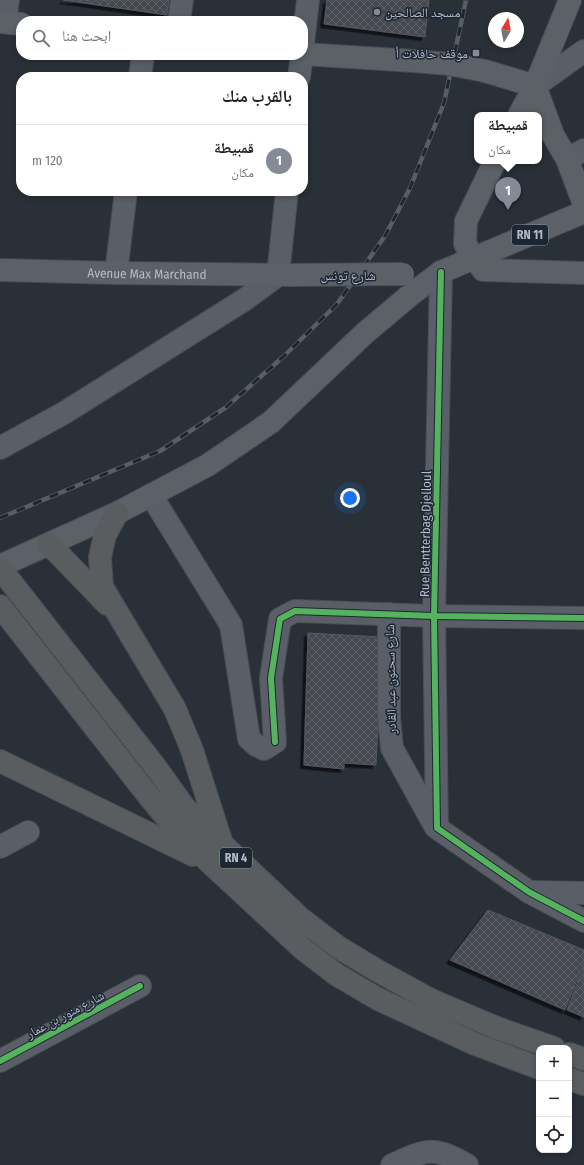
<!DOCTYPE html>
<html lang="ar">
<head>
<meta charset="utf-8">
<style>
	:root { --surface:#fff; --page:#f6f6f6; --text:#222; --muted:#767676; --line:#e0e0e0; --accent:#848b96 }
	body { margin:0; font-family:"Fira Sans Condensed","Noto Naskh Arabic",sans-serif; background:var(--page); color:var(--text); direction:rtl }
	.controls { position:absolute; right:12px; bottom:12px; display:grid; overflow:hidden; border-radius:8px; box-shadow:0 2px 6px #0003 }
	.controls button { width:36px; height:36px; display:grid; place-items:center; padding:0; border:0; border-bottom:1px solid var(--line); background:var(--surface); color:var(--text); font:20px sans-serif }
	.compass { position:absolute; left:488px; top:12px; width:36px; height:36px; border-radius:50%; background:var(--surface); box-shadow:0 2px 6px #0003; rotate:10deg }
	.you { position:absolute; left:350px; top:498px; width:14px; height:14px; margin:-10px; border:3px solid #fff; border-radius:50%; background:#1a73e8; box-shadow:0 0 0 6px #1a73e833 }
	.badge { display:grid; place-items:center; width:26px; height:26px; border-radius:50%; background:var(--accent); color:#fff; font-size:13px; font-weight:700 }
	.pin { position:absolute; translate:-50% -33px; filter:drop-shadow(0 1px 2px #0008) }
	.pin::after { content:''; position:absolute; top:21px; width:14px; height:12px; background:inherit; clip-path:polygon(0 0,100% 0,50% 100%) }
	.popup { position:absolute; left:474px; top:112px; width:68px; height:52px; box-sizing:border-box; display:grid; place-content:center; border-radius:8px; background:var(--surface); filter:drop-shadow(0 1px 3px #0005); font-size:13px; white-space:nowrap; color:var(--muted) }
	.popup b { font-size:15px; color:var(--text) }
	.popup::after { content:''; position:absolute; left:50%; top:100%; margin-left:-8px; border:8px solid transparent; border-top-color:var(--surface) }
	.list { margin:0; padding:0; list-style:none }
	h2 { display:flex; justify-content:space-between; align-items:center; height:52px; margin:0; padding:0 16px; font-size:17px }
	h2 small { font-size:13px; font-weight:400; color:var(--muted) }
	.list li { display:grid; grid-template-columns:26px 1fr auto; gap:12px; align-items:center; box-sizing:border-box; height:72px; padding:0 16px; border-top:1px solid var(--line) }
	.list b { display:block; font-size:15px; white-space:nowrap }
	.list p { margin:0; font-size:13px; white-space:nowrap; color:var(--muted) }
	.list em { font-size:13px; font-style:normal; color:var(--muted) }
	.icon { flex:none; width:22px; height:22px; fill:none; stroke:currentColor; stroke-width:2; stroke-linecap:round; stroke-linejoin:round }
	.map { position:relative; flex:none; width:584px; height:1165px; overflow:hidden; direction:ltr }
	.search { position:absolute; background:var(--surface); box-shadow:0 2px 6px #0003; left:16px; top:16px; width:292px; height:44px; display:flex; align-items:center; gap:10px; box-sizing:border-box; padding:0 14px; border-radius:16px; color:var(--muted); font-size:15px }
	.panel { position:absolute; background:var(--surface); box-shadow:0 2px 6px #0003; left:16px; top:72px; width:292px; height:124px; border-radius:16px; direction:rtl }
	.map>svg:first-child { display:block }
	.building { fill:url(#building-cross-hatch); stroke:#52575f; filter:url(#shadow) }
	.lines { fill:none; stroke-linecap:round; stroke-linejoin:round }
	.minor-casing { stroke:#484c53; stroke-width:24 }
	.major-casing { stroke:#484c55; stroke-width:24 }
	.highway-casing { stroke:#474c53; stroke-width:24 }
	.minor { stroke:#5a5e66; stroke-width:22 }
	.major { stroke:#5c6168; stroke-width:22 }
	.highway { stroke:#5a5d60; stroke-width:22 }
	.rail-casing { stroke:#595d64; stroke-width:4.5 }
	.rail { stroke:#1d2633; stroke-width:3; stroke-dasharray:9; stroke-linecap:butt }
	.major-bridge-casing { stroke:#484c55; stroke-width:24; stroke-linecap:butt }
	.major-bridge { stroke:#5c6168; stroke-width:22 }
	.cycleway-casing { stroke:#1d2633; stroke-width:8 }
	.cycleway { stroke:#56b35d; stroke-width:6 }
	.poi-dot { fill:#848b96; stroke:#1d2633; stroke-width:1.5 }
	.labels { text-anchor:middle; stroke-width:3; stroke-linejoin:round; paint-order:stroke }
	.shield { fill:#1d2633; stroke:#878f9c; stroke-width:1 }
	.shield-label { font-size:12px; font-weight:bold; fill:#b4bcc9 }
	.poi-label { font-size:13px; fill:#b4bcc9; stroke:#1d2633; text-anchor:start }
	.street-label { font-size:13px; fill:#b4bcc9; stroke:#1d2633 }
</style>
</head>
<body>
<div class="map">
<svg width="584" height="1165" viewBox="0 0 584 1165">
	<defs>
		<pattern id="building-cross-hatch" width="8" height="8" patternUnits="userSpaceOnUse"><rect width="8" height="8" fill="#444950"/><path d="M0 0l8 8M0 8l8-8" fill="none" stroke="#5d6168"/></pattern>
		<filter id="shadow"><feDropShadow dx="-3.5" dy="3.5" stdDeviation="0" flood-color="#0009"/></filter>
	</defs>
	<rect width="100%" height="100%" fill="#2a3038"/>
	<!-- building -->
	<g class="building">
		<path d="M63,0H169L167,15Z"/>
		<path d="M327,0H429L425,37L324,24Z"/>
		<path d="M308,633L382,637L376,765L344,763V769L304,765Z"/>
		<path d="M488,910L584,950V962L565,1010L450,960Z"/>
		<path d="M584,965V1017L567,1010Z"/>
	</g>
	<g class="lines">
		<!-- minor casing -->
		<g class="minor-casing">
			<g id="minor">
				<path d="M179,21L182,0"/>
				<path d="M5,22L8,0"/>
				<path d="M303,43L308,0"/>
				<path d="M140,77L143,55"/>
				<path d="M299,77L302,55"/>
				<path d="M535,86L584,51"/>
				<path d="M567,159L584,150"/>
				<path d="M441,272L434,616L437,828L529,892L584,921"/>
				<path d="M116,273L126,191"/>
				<path d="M0,448L64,413L244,300L278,275L287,191"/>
				<path d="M151,495L231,625L249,739L256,745L264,749L275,742L271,678L280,619L295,611L434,616L584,618"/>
				<path d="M389,614V718L392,748L435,826"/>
				<path d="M0,847L28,832"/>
				<path d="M533,892L584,893"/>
				<path d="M0,1061L140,986"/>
				<path d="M392,1165C426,1150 432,1145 467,1165"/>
			</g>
		</g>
		<!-- major casing -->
		<g class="major-casing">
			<g id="major">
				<path d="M0,22L21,24"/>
				<path d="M303,54L414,61"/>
				<path d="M485,71L535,86"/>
				<path d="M535,86L553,135L567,159L584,204"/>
				<path d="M519,115L535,86L570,0"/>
				<path d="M495,161L466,221L465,244L483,270L584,273"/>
				<path id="s1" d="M0,270L116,273L293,275"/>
				<path d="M0,566L117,513L208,465L271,422L365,333L409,296L441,272L584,212"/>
			</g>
		</g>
		<!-- highway casing -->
		<g class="highway-casing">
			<g id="highway">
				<path d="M117,513L105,535L100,557L102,587L175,709L192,750L221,841"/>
				<path d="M49,544L107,604"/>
				<path d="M0,568L157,769L184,807L222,844L300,918L338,947L378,971L431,1000L497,1028L554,1048"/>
				<path d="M0,606L151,799L178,831L209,862L303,949L337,975L378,999L475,1044L539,1068"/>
				<path d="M0,761L193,855"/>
				<path d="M569,1054L584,1059"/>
				<path d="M569,1079L584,1084"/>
			</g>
		</g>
		<!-- minor -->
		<use href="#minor" class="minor"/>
		<!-- major -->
		<use href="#major" class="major"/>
		<!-- highway -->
		<use href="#highway" class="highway"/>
		<!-- rail casing -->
		<g class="rail-casing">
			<path id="rail" d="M0,518L160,451L225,408L283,357L337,304L385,236L410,188L444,103L466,0"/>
		</g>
		<!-- rail -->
		<use href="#rail" class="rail"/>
		<!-- major-bridge casing -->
		<g class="major-bridge-casing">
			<g id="major-bridge">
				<path d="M414,61L449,64L485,71"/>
				<path d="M293,275L403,274"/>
			</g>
		</g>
		<!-- major-bridge -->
		<use href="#major-bridge" class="major-bridge"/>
		<!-- cycleway casing -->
		<g class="cycleway-casing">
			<g id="cycleway">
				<path d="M441,272L434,616L437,828L529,892L584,921"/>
				<path d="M275,742L271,678L280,619L295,611L434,616L584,618"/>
				<path d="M0,1061L140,986"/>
			</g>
		</g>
		<!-- cycleway -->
		<use href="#cycleway" class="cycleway"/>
	</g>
	<!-- markers -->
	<g class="poi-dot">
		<circle cx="377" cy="12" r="4"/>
		<rect x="472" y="49" width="8" height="8" rx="2"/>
	</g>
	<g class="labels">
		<!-- shield labels -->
		<g class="shield">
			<rect x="512" y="225" width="36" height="20" rx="3"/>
			<rect x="220" y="848" width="32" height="20" rx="3"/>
		</g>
		<g class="shield-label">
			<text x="530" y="239">RN 11</text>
			<text x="236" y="862">RN 4</text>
		</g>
		<!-- poi labels -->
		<g class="poi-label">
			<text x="385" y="17">مسجد الصالحين</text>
			<text x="468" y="58" text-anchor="end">موقف حافلات أ</text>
		</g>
		<!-- street labels -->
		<g class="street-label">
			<text dy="5" stroke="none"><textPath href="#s1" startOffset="147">Avenue Max Marchand</textPath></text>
			<text x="348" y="280">شارع تونس</text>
			<text transform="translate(425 534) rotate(-89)" y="5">Rue Bentterbag Djelloul</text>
			<text transform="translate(390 679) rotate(-91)" y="5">شارع سحنون عبد القادر</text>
			<text transform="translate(65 1014) rotate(-28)" y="5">شارع منور بن عمار</text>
		</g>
	</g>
</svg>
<div class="controls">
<button>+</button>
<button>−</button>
<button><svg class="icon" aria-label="locate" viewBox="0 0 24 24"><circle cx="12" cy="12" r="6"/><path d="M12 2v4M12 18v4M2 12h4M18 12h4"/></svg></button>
</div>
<svg class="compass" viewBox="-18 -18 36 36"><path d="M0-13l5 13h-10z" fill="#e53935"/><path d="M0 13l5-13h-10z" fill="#767676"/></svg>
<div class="you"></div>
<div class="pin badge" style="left:508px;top:210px">1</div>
<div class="popup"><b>قمبيطة</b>مكان</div>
<div class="search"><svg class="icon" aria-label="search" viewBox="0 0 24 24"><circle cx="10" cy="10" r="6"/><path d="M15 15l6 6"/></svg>ابحث هنا</div>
<section class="panel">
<h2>بالقرب منك<small></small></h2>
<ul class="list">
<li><span class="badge">1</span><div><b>قمبيطة</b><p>مكان</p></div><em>120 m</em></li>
</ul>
</section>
</div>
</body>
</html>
